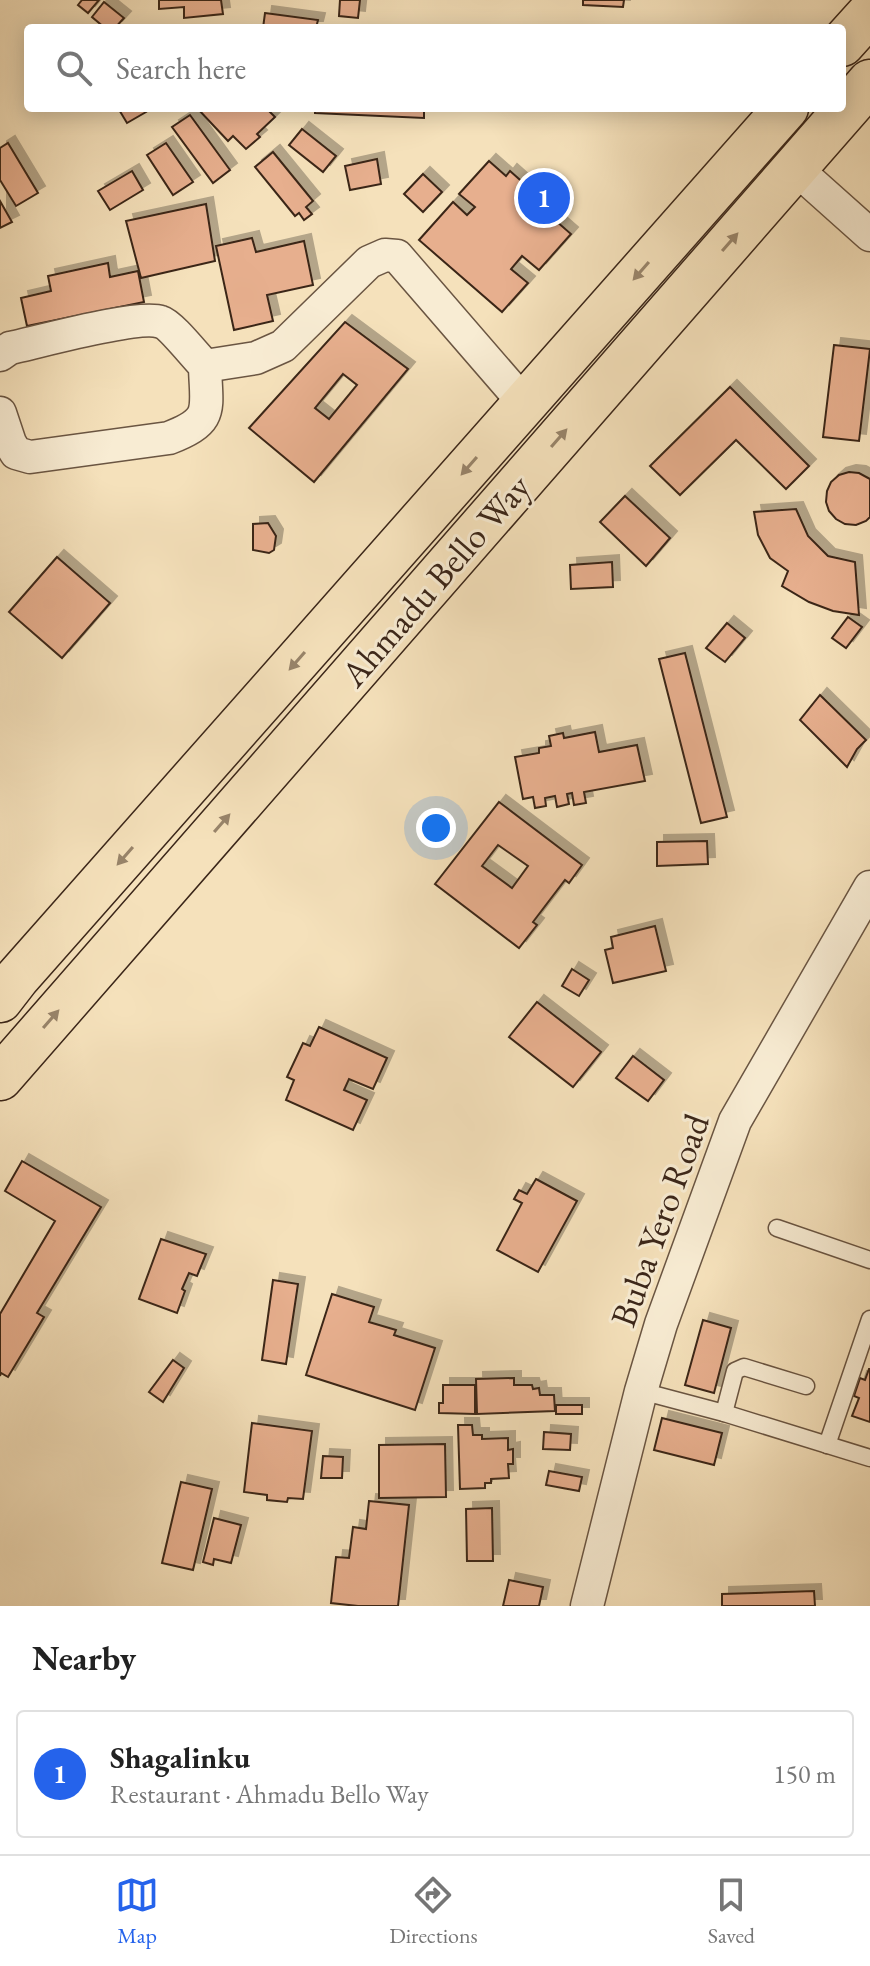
<!DOCTYPE html>
<html lang="en">
<head>
<meta charset="utf-8">
<style>
	:root { --surface:#fff; --page:#f6f6f6; --text:#222; --muted:#767676; --line:#e0e0e0; --accent:#2563eb }
	body { margin:0; font-family:"EB Garamond",serif; background:var(--page); color:var(--text) }
	.you { position:absolute; left:436px; top:828px; width:28px; height:28px; margin:-20px; border:6px solid #fff; border-radius:50%; background:#1a73e8; box-shadow:0 0 0 12px #1a73e833 }
	.badge { display:grid; place-items:center; width:52px; height:52px; border-radius:50%; background:var(--accent); color:#fff; font-size:26px; font-weight:700 }
	.pin { position:absolute; translate:-50% -50%; border:4px solid #fff; box-shadow:0 2px 8px #0006 }
	.list { margin:0; padding:0; list-style:none }
	h2 { display:flex; justify-content:space-between; align-items:center; height:104px; margin:0; padding:0 32px; font-size:34px }
	h2 small { font-size:26px; font-weight:400; color:var(--muted) }
	.list li { display:grid; grid-template-columns:52px 1fr auto; gap:24px; align-items:center; box-sizing:border-box; height:128px; margin:0 16px 16px; padding:0 16px; border:2px solid var(--line); border-radius:8px }
	.list b { display:block; font-size:30px; white-space:nowrap }
	.list p { margin:0; font-size:26px; white-space:nowrap; color:var(--muted) }
	.list em { font-size:26px; font-style:normal; color:var(--muted) }
	.icon { flex:none; width:44px; height:44px; fill:none; stroke:currentColor; stroke-width:2; stroke-linecap:round; stroke-linejoin:round }
	.map { position:relative; flex:none; width:870px; height:1606px; overflow:hidden }
	.search { position:absolute; background:var(--surface); box-shadow:0 4px 20px #0003; left:24px; right:24px; top:24px; height:88px; display:flex; align-items:center; gap:20px; box-sizing:border-box; padding:0 28px; border-radius:8px; color:var(--muted); font-size:30px }
	.sheet { height:248px; background:var(--surface) }
	nav { display:flex; justify-content:space-around; align-items:center; box-sizing:border-box; height:112px; border-top:2px solid var(--line); background:var(--surface); font-size:22px; color:var(--muted) }
	nav a { display:grid; justify-items:center; gap:4px }
	nav .on { color:var(--accent) }
	.map>svg:first-child { display:block }
	.building { fill:#e7af8e; stroke:#3b2619; stroke-width:2; fill-rule:evenodd; filter:url(#shadow) }
	.lines { fill:none; stroke-linecap:round; stroke-linejoin:round }
	.lane-casing { stroke:#6a5542; stroke-width:19 }
	.street-casing { stroke:#6a5542; stroke-width:35 }
	.primary-casing { stroke:#3b2619; stroke-width:47 }
	.lane { stroke:#f8ecd3; stroke-width:16 }
	.street { stroke:#f8ecd3; stroke-width:32 }
	.primary { stroke:#f5e1bb; stroke-width:44 }
	.oneway { fill:#98846a }
	.labels { text-anchor:middle; stroke-width:6; stroke-linejoin:round; paint-order:stroke }
	.street-label { font-size:36px; fill:#3b2619; stroke:#f8ecd3 }
</style>
</head>
<body>
<div class="map">
<svg width="870" height="1606" viewBox="0 0 870 1606">
	<defs>
		<filter id="shadow"><feDropShadow dx="7" dy="-7" stdDeviation="0" flood-color="#0004"/></filter>
	</defs>
	<rect width="100%" height="100%" fill="#f5e1bb"/>
	<filter id="stains"><feTurbulence type="fractalNoise" baseFrequency=".0025" numOctaves="4"/><feColorMatrix values="0 0 0 0 .2 0 0 0 0 .09 0 0 0 0 .02 0 0 0 .5 -.17"/></filter>
	<radialGradient id="worn" r=".72"><stop offset=".6" stop-color="#630" stop-opacity="0"/><stop offset="1" stop-color="#630" stop-opacity=".3"/></radialGradient>
	<!-- building -->
	<g class="building">
		<path d="M82,0H99L88,13L78,5Z"/>
		<path d="M159,0H221L223,14L184,18V7L159,9Z"/>
		<path d="M340,0H360L358,18L339,16Z"/>
		<path d="M583,0H624L623,7L583,5Z"/>
		<path d="M104,2L124,18L115,28H105L92,17Z"/>
		<path d="M265,13L318,20L316,28H263Z"/>
		<path d="M118,108H143L146,112L127,123Z"/>
		<path d="M197,108H266L275,117L257,134L260,137L246,149L233,136L228,141Z"/>
		<path d="M315,108H424V118L315,113Z"/>
		<path d="M190,115L230,170L213,183L172,127Z"/>
		<path d="M302,129L336,156L323,172L289,145Z"/>
		<path d="M8,143L38,193L16,206L0,180V148Z"/>
		<path d="M166,143L193,182L173,195L147,155Z"/>
		<path d="M273,152L313,201L306,207L312,214L304,220L299,213L295,216L255,167Z"/>
		<path d="M377,159L381,184L350,190L345,166Z"/>
		<path d="M489,161L506,176L510,171L545,202L540,207L571,234L539,270L522,256L511,269L528,283L502,312L419,240L453,202L467,215L475,207L459,194Z"/>
		<path d="M132,171L143,190L110,210L98,191Z"/>
		<path d="M423,174L442,192L423,212L404,194Z"/>
		<path d="M0,201L12,222L0,228Z"/>
		<path d="M206,204L215,261L141,278L126,221Z"/>
		<path d="M252,238L256,252L304,241L313,285L267,295L273,321L234,330L216,246Z"/>
		<path d="M108,263L110,277L138,271L144,302L27,326L21,298L51,291L48,276Z"/>
		<path d="M345,322L408,369L314,482L249,428ZM343,374L357,385L329,419L315,408Z"/>
		<path d="M834,345L870,349L859,441L823,437Z"/>
		<path d="M730,387L809,466L786,489L736,440L680,495L650,466Z"/>
		<path d="M849,472L859,473L870,479V517L866,521L856,525L845,524L836,519L829,511L826,502L827,491L831,482L839,475Z"/>
		<path d="M625,496L670,538L646,566L600,522Z"/>
		<path d="M796,509L808,536L828,556L855,562L859,615L833,611L809,602L782,586L788,571L770,558L758,535L754,512Z"/>
		<path d="M268,523L276,536L274,550L269,553L253,550V524Z"/>
		<path d="M57,557L110,603L62,658L9,612Z"/>
		<path d="M612,562L613,587L571,589L570,565Z"/>
		<path d="M848,617L862,627L846,648L832,638Z"/>
		<path d="M727,623L745,638L725,662L706,648Z"/>
		<path d="M685,653L727,817L701,823L659,659Z"/>
		<path d="M820,695L866,740L857,749L847,767L800,720Z"/>
		<path d="M595,732L599,752L637,745L645,781L584,792L586,803L574,805L572,793L567,794L569,804L557,807L555,796L545,798L546,806L535,808L533,797L523,799L515,757L539,753V748L551,746L549,736L563,733L564,738Z"/>
		<path d="M499,802L582,865L569,883L565,880L533,922L537,925L519,948L435,884ZM498,845L528,866L512,888L482,866Z"/>
		<path d="M707,841L708,864L657,866V842Z"/>
		<path d="M655,926L666,971L613,983L605,950L613,948L611,937Z"/>
		<path d="M572,969L589,980L579,996L562,986Z"/>
		<path d="M537,1002L601,1052L573,1087L509,1037Z"/>
		<path d="M319,1027L387,1058L373,1089L349,1079L344,1090L367,1100L353,1130L286,1100L294,1080L287,1077L303,1043L310,1046Z"/>
		<path d="M633,1056L664,1080L648,1101L616,1078Z"/>
		<path d="M22,1161L101,1207L37,1313L44,1317L8,1377L1,1373L0,1376V1314L55,1221L5,1191Z"/>
		<path d="M536,1179L577,1201L538,1272L497,1250L522,1203L514,1199L519,1190L527,1194Z"/>
		<path d="M161,1239L206,1254L197,1276L189,1273L182,1289L185,1291L177,1313L139,1299Z"/>
		<path d="M273,1280L298,1284L286,1364L262,1360Z"/>
		<path d="M332,1294L374,1307L369,1322L396,1330L394,1335L435,1348L415,1410L306,1375Z"/>
		<path d="M703,1320L731,1328L714,1393L685,1385Z"/>
		<path d="M173,1360L184,1368L163,1402L149,1392Z"/>
		<path d="M869,1369H870V1422L852,1416L859,1398L854,1396L860,1378L865,1380Z"/>
		<path d="M514,1378V1385H532L533,1389L539,1388L540,1395H554L555,1411L477,1414L476,1379Z"/>
		<path d="M443,1385H475V1414L439,1413V1403H443Z"/>
		<rect x="556" y="1405" width="26" height="9"/>
		<path d="M662,1418L722,1433L714,1465L654,1450Z"/>
		<path d="M252,1423L312,1431L303,1499L288,1498L287,1502L267,1500V1495L244,1492Z"/>
		<path d="M458,1425H472L473,1435H482V1439L508,1438V1450L513,1449V1464H508L509,1478L491,1479V1483H485V1488L460,1489Z"/>
		<path d="M544,1432L571,1434L570,1450L543,1449Z"/>
		<path d="M445,1444L446,1497L379,1498V1445Z"/>
		<path d="M323,1456L343,1457L342,1478H321Z"/>
		<path d="M549,1471L582,1477L579,1491L546,1485Z"/>
		<path d="M181,1482L212,1489L193,1570L162,1563Z"/>
		<path d="M369,1501L409,1505L398,1606H358L331,1603L336,1557L349,1558L353,1527L366,1529Z"/>
		<path d="M492,1508L493,1561H467L466,1509Z"/>
		<path d="M214,1518L241,1525L231,1563L214,1559L213,1565L203,1562Z"/>
		<path d="M509,1580L543,1587L539,1606H503Z"/>
		<path d="M814,1591L815,1606H722V1594Z"/>
	</g>
	<g class="lines">
		<!-- lane casing -->
		<g class="lane-casing">
			<g id="lane">
				<path d="M777,1228L870,1260"/>
				<path d="M641,1391L724,1413L870,1458"/>
				<path d="M724,1413L735,1371L744,1367L806,1386"/>
				<path d="M827,1445L870,1319"/>
			</g>
		</g>
		<!-- street casing -->
		<g class="street-casing">
			<g id="street">
				<path d="M795,168L870,235"/>
				<path d="M0,355L10,348C39,342 138,314 161,322C171,325 196,357 205,366C206,410 215,420 169,438L30,457L16,453L10,443L0,413"/>
				<path d="M205,366L256,358L283,346L369,262L385,255L397,256L525,404"/>
				<path d="M587,1606L641,1391L661,1324L735,1121L870,887"/>
			</g>
		</g>
		<!-- primary casing -->
		<g class="primary-casing">
			<g id="primary">
				<path d="M842,44L870,13"/>
				<path d="M0,1000L17,978L786,108"/>
				<path d="M0,1078L870,82"/>
			</g>
		</g>
		<!-- lane -->
		<use href="#lane" class="lane"/>
		<!-- street -->
		<use href="#street" class="street"/>
		<!-- primary -->
		<use href="#primary" class="primary"/>
	</g>
	<!-- one-way arrows -->
	<defs><path id="oneway-solid" d="M-6-.8H1V-3.2L6.5 0L1 3.2V.8H-6Z" transform="scale(2)"/></defs>
	<g class="oneway">
		<use href="#oneway-solid" transform="translate(730 242) rotate(-49)"/>
		<use href="#oneway-solid" transform="translate(641 271) rotate(131)"/>
		<use href="#oneway-solid" transform="translate(559 438) rotate(-49)"/>
		<use href="#oneway-solid" transform="translate(469 466) rotate(131)"/>
		<use href="#oneway-solid" transform="translate(297 661) rotate(131)"/>
		<use href="#oneway-solid" transform="translate(222 823) rotate(-49)"/>
		<use href="#oneway-solid" transform="translate(125 856) rotate(131)"/>
		<use href="#oneway-solid" transform="translate(51 1019) rotate(-49)"/>
	</g>
	<g class="labels">
		<!-- street labels -->
		<g class="street-label">
			<text transform="translate(435 580) rotate(-49)" y="13">Ahmadu Bello Way</text>
			<text transform="translate(659 1220) rotate(-70)" y="13">Buba Yero Road</text>
		</g>
	</g>
	<rect width="100%" height="100%" filter="url(#stains)"/>
	<rect width="100%" height="100%" fill="url(#worn)"/>
</svg>
<div class="you"></div>
<div class="pin badge" style="left:544px;top:198px">1</div>
<div class="search"><svg class="icon" aria-label="search" viewBox="0 0 24 24"><circle cx="10" cy="10" r="6"/><path d="M15 15l6 6"/></svg>Search here</div>
</div>
<section class="sheet">
<h2>Nearby<small></small></h2>
<ul class="list">
<li><span class="badge">1</span><div><b>Shagalinku</b><p>Restaurant · Ahmadu Bello Way</p></div><em>150 m</em></li>
</ul>
</section>
<nav>
<a class="on"><svg class="icon" aria-label="map" viewBox="0 0 24 24"><path d="M3 6l6-2 6 2 6-2v14l-6 2-6-2-6 2zM9 4v14M15 6v14"/></svg>Map</a>
<a><svg class="icon" aria-label="directions" viewBox="0 0 24 24"><path d="M12 3l9 9-9 9-9-9zM9 14v-3h6M13 9l2 2-2 2"/></svg>Directions</a>
<a><svg class="icon" aria-label="saved" viewBox="0 0 24 24"><path d="M7 4h10v16l-5-4-5 4z"/></svg>Saved</a>
</nav>
</body>
</html>
